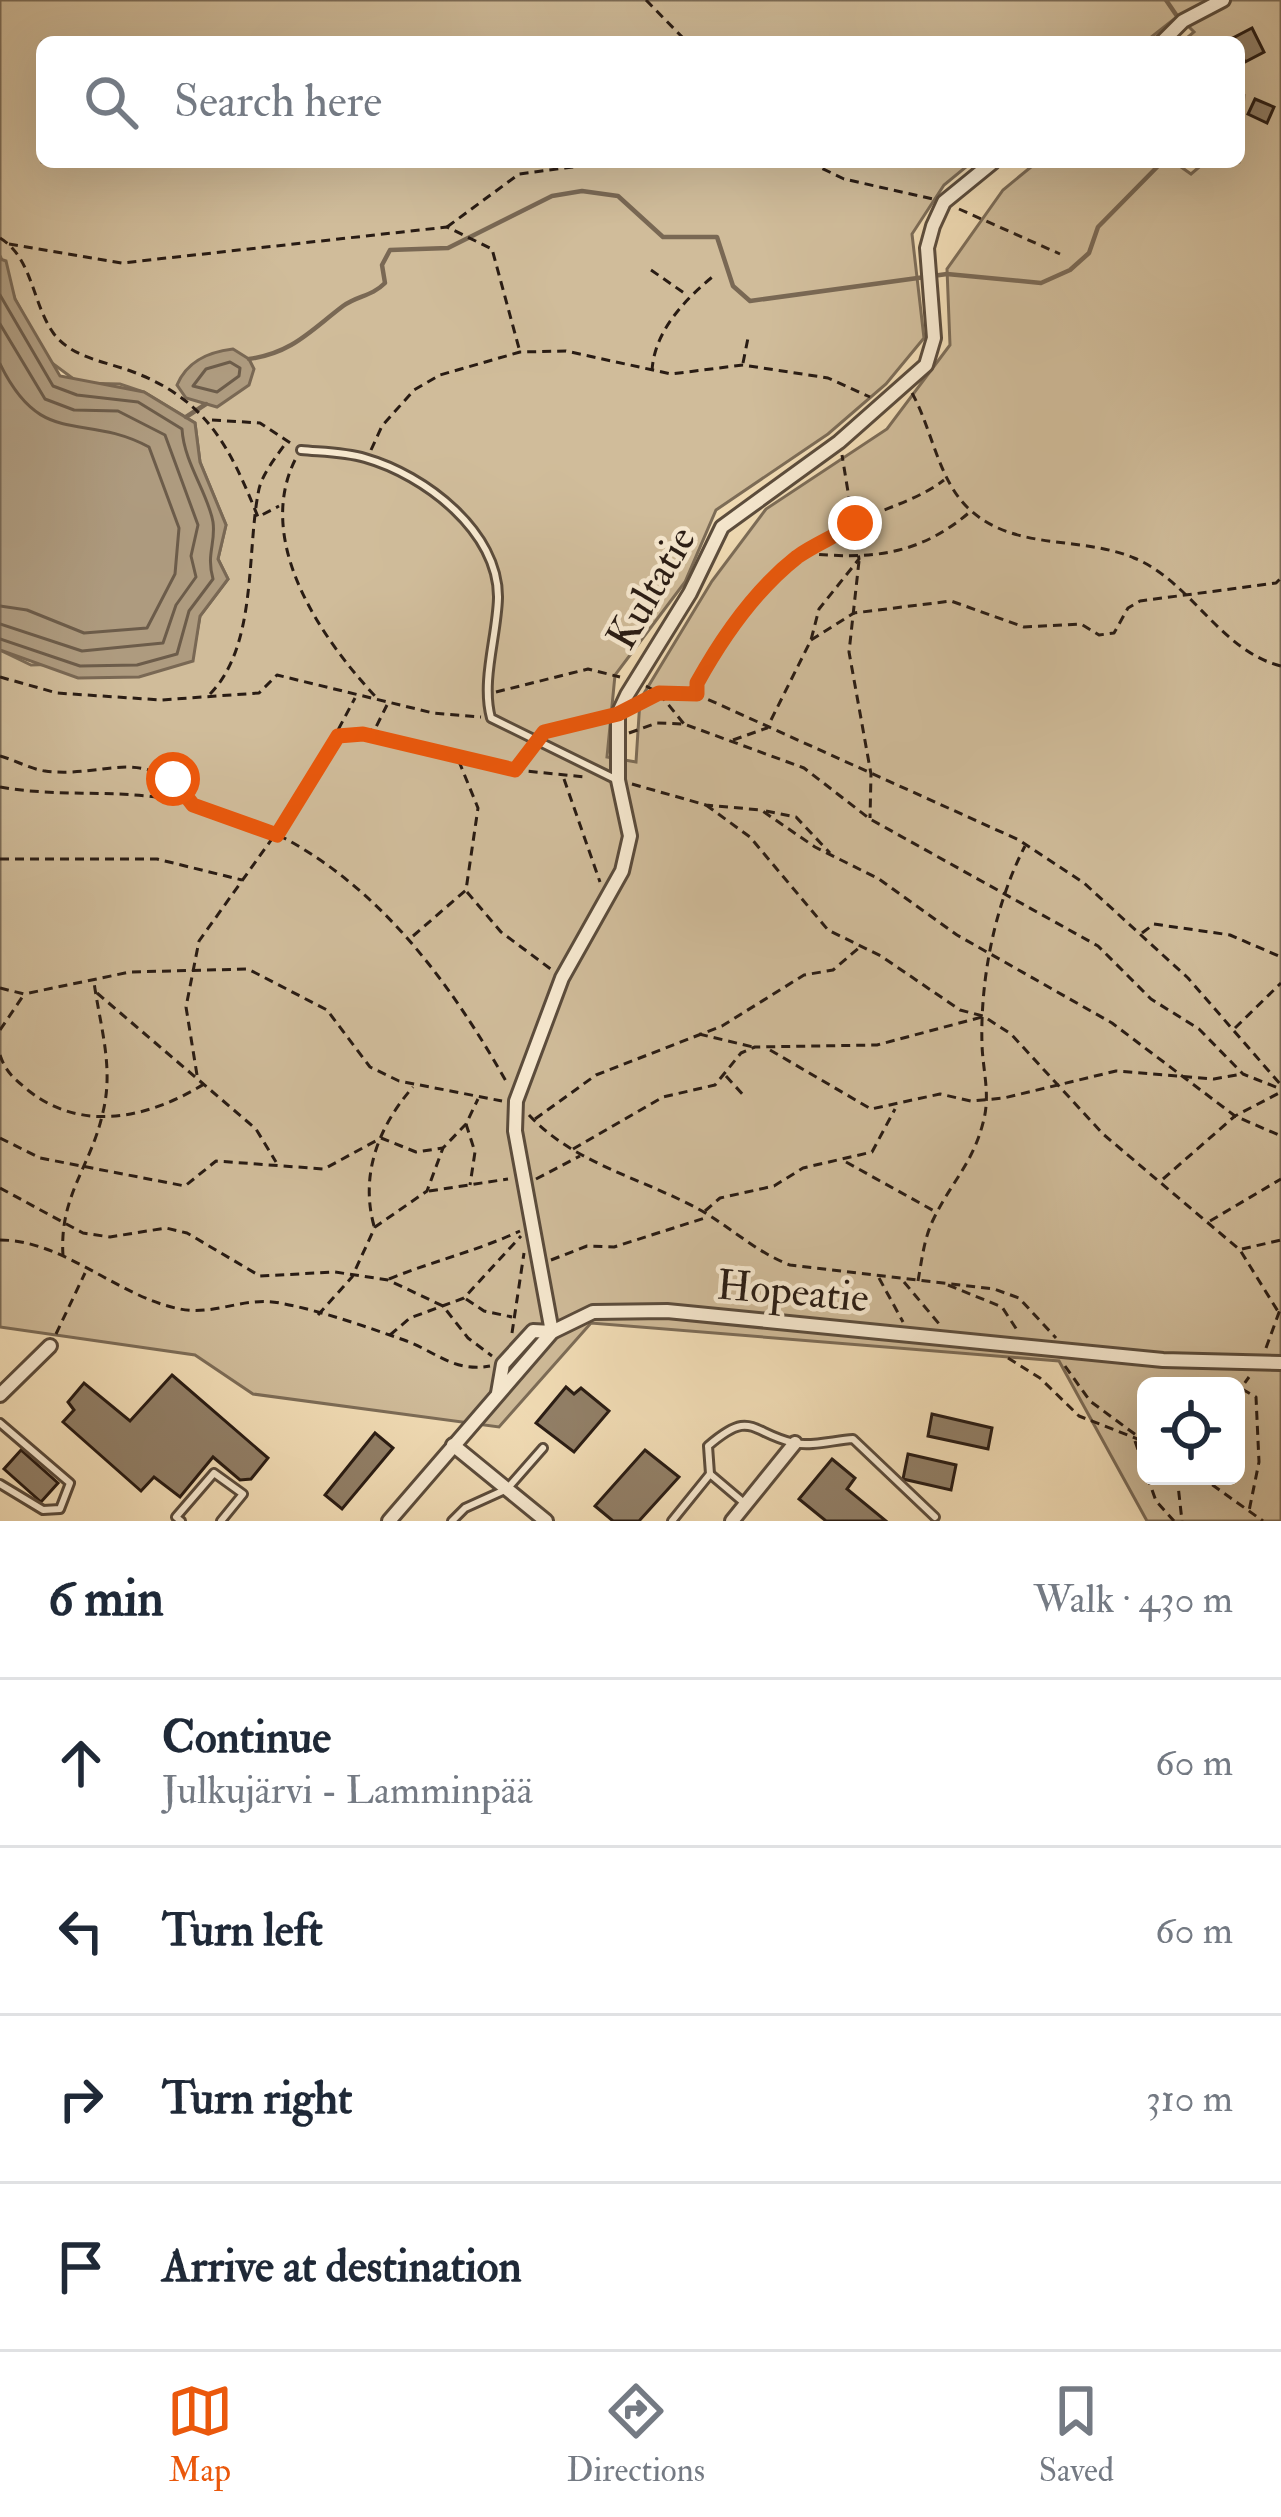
<!DOCTYPE html>
<html lang="en">
<head>
<meta charset="utf-8">
<style>
	:root { --surface:#fff; --page:#f2f2f3; --text:#1f2937; --muted:#747a83; --line:#e0e1e3; --accent:#ea580c }
	body { margin:0; font-family:"IM FELL Double Pica",serif; background:var(--page); color:var(--text) }
	.controls { position:absolute; right:36px; bottom:36px; display:grid; overflow:hidden; border-radius:18px; box-shadow:0 12px 48px #0002 }
	.controls button { width:108px; height:108px; display:grid; place-items:center; padding:0; border:0; border-bottom:3px solid var(--line); background:var(--surface); color:var(--text); font:60px sans-serif }
	.stop { position:absolute; width:36px; height:36px; margin:-27px; border:9px solid #ea580c; border-radius:50%; background:#fff }
	.stop.end { background:#ea580c; border-color:#fff; box-shadow:0 3px 12px #0008 }
	.list { margin:0; padding:0; list-style:none }
	h2 { display:flex; justify-content:space-between; align-items:center; height:156px; margin:0; padding:0 48px; font-size:51px }
	h2 small { font-size:39px; font-weight:400; color:var(--muted) }
	.list li { display:grid; grid-template-columns:78px 1fr auto; gap:36px; align-items:center; box-sizing:border-box; height:168px; padding:0 48px; border-top:3px solid var(--line) }
	.list b { display:block; font-size:45px; white-space:nowrap }
	.list p { margin:0; font-size:39px; white-space:nowrap; color:var(--muted) }
	.list em { font-size:39px; font-style:normal; color:var(--muted) }
	.icon { flex:none; width:66px; height:66px; fill:none; stroke:currentColor; stroke-width:2; stroke-linecap:round; stroke-linejoin:round }
	.map { position:relative; flex:none; width:1281px; height:1521px; overflow:hidden }
	.search { position:absolute; background:var(--surface); box-shadow:0 12px 48px #0002; left:36px; right:36px; top:36px; height:132px; display:flex; align-items:center; gap:30px; box-sizing:border-box; padding:0 42px; border-radius:18px; color:var(--muted); font-size:45px }
	.sheet { height:828px; background:var(--surface) }
	nav { display:flex; justify-content:space-around; align-items:center; box-sizing:border-box; height:168px; border-top:3px solid var(--line); background:var(--surface); font-size:33px; color:var(--muted) }
	nav a { display:grid; justify-items:center; gap:6px }
	nav .on { color:var(--accent) }
	.map>svg:first-child { display:block }
	.green { fill:#d0bc9a; stroke:#7c6c57; stroke-width:3; fill-rule:evenodd }
	.water { fill:#ae9b7f; stroke:#796854; stroke-width:3 }
	.lines { fill:none; stroke-linecap:round; stroke-linejoin:round }
	.shore { stroke:#6c5c4a; stroke-width:3 }
	.stream { stroke:#796854; stroke-width:4.5 }
	.building { fill:#928068; stroke:#291c14; stroke-width:3 }
	.lane-casing { stroke:#5b4c3c; stroke-width:12 }
	.street-casing { stroke:#5b4c3c; stroke-width:18 }
	.path { stroke:#291c14; stroke-width:3; stroke-dasharray:9 6; stroke-linecap:butt }
	.lane { stroke:#f7e9d0; stroke-width:6 }
	.street { stroke:#f7e9d0; stroke-width:12 }
	.route { stroke:#ea580c; stroke-width:15 }
	.labels { text-anchor:middle; stroke-width:9; stroke-linejoin:round; paint-order:stroke }
	.street-label { font-size:42px; fill:#291c14; stroke:#f7e9d0 }
</style>
</head>
<body>
<div class="map">
<svg width="1281" height="1521" viewBox="0 0 1281 1521">
	<rect width="100%" height="100%" fill="#f2ddb6"/>
	<filter id="stains"><feTurbulence type="fractalNoise" baseFrequency=".00167" numOctaves="4"/><feColorMatrix values="0 0 0 0 .2 0 0 0 0 .09 0 0 0 0 .02 0 0 0 .5 -.17"/></filter>
	<radialGradient id="worn" r=".72"><stop offset=".6" stop-color="#630" stop-opacity="0"/><stop offset="1" stop-color="#630" stop-opacity=".3"/></radialGradient>
	<!-- green -->
	<path class="green" d="M0,0H1281V1521H1147L1059,1361L591,1323L499,1427L253,1394L195,1355L0,1327V650L31,665L192,660L200,616L228,579L218,559L226,525L200,462L195,423L144,392L120,384L79,383L48,360L15,299L0,255ZM1178,16L1194,32L1182,42H1239V91L1244,95L1239,162H1205L1191,174L1174,162H1037L1003,190L947,269L950,345L887,429L766,509L712,581L640,700L636,762L607,757L615,675L685,582L716,510L828,434L886,384L924,338L912,234L944,185L972,162H42V42H1145ZM1146,1386H1236V1476H1146Z"/>
	<!-- water -->
	<g class="water">
		<path d="M0,259L6,261L15,299L60,376L144,392L195,423L200,462L226,525L218,559L228,579L200,616L193,661L139,677L78,678L0,650Z"/>
		<path d="M233,349L249,359L254,369L249,385L217,407L186,398L177,385C187,361 208,352 233,349Z"/>
	</g>
	<g class="lines">
		<!-- shore -->
		<g class="shore">
			<path d="M0,295L53,386L77,395L138,402L182,429C184,463 208,493 213,522C216,543 206,554 213,579L189,611L177,654L137,665L80,666L0,639"/>
			<path d="M0,324L45,399L74,410L118,411L165,435L198,525L191,556L196,577L176,605L163,643L82,651L0,624"/>
			<path d="M230,362L240,368L239,376L217,392L193,386L206,369Z"/>
			<path d="M0,364C42,450 82,411 149,447L179,528L175,574L147,628L84,633L27,610L0,606"/>
		</g>
		<!-- stream -->
		<g class="stream">
			<path d="M1166,0L1179,19"/>
			<path d="M249,359C292,353 310,331 343,306C358,295 371,297 385,283L382,265L390,250L448,248L552,196L582,191L618,196L663,237H717L733,286L750,301L947,274L1041,283L1070,270L1089,253L1098,227L1162,162"/>
			<path d="M186,417L206,404"/>
		</g>
	</g>
	<!-- building -->
	<g class="building">
		<path d="M1252,28L1264,52L1245,62L1233,38Z"/>
		<path d="M1255,99L1274,107L1267,123L1248,114Z"/>
		<path d="M172,1375L268,1458L251,1479L240,1480L213,1457L180,1497L154,1477L141,1491L63,1422L74,1410L68,1402L84,1383L130,1421Z"/>
		<path d="M566,1387L574,1394L581,1388L609,1411L574,1452L536,1423Z"/>
		<path d="M932,1414L992,1428L988,1449L928,1436Z"/>
		<path d="M375,1433L393,1448L342,1509L325,1495Z"/>
		<path d="M21,1450L58,1483L41,1502L4,1469Z"/>
		<path d="M645,1450L679,1477L639,1521H613L595,1506Z"/>
		<path d="M908,1454L956,1465L951,1490L903,1479Z"/>
		<path d="M832,1459L855,1478L847,1489L886,1521H826L799,1499Z"/>
	</g>
	<g class="lines">
		<!-- lane casing -->
		<g class="lane-casing">
			<g id="lane">
				<path d="M301,450C322,452 345,452 365,458C425,475 499,532 498,598C497,636 481,681 491,718L615,779"/>
				<path d="M0,1423L70,1483L60,1509L43,1510L0,1484"/>
				<path d="M710,1474L708,1446C752,1408 750,1433 794,1443C811,1447 835,1440 853,1439L935,1517"/>
				<path d="M181,1521L176,1517L214,1473L243,1494L221,1521"/>
				<path d="M452,1521L465,1508L507,1489L543,1448"/>
				<path d="M672,1521L710,1474L743,1502"/>
			</g>
		</g>
		<!-- street casing -->
		<g class="street-casing">
			<g id="street">
				<path d="M1162,42L1183,21L1223,0"/>
				<path d="M498,1393L503,1364L533,1331L552,1332L515,1131L516,1101L562,978L622,871L630,836L618,780V714L627,695L690,593L722,527L839,442L926,365L934,338L927,248L933,226L944,202L993,162"/>
				<path d="M0,1395L50,1346"/>
				<path d="M453,1445L546,1521"/>
				<path d="M389,1521L552,1332L593,1312L667,1311L1163,1360L1281,1363"/>
				<path d="M732,1521L795,1443"/>
			</g>
		</g>
		<!-- path -->
		<g class="path">
			<path d="M646,0L687,42"/>
			<path d="M809,162L844,179L933,199"/>
			<path d="M959,209L1060,254"/>
			<path d="M447,227L519,174L611,162"/>
			<path d="M0,238C33,258 32,304 54,334C72,357 102,361 128,370C206,398 229,445 258,517L279,506"/>
			<path d="M9,244L122,263L447,227L492,249L520,352"/>
			<path d="M651,270L687,295"/>
			<path d="M743,363L748,338"/>
			<path d="M652,371C654,331 686,298 716,274"/>
			<path d="M912,393C932,429 938,479 968,508C1014,552 1080,535 1134,558C1191,581 1220,651 1281,666"/>
			<path d="M212,420L260,423L292,444"/>
			<path d="M371,450L382,426L414,390L440,375L520,352L566,351L671,374L743,365L828,378L870,397"/>
			<path d="M295,460C255,541 320,637 375,696"/>
			<path d="M804,553C870,560 919,556 971,511"/>
			<path d="M859,561L849,652L871,774L870,818"/>
			<path d="M811,640L854,613L951,601L1024,627L1081,624L1099,635L1114,633L1128,608L1140,601L1276,583L1281,578"/>
			<path d="M0,677L57,693L161,700L259,693L277,675L433,713L481,717"/>
			<path d="M646,686L659,693L684,724"/>
			<path d="M496,692L588,669L620,677"/>
			<path d="M697,693C698,673 712,660 722,644C756,590 797,557 851,525C882,508 915,502 944,480"/>
			<path d="M210,694C258,645 246,551 259,489C263,472 278,455 287,441"/>
			<path d="M637,704L659,693L696,694L1019,840L1084,883L1188,978L1281,1085"/>
			<path d="M546,731L606,717"/>
			<path d="M364,733L375,729L387,705"/>
			<path d="M629,733L657,723L684,724L804,768L870,819L1098,946L1151,999L1199,1029L1243,1074L1281,1089"/>
			<path d="M338,736L363,734L515,770L585,777"/>
			<path d="M733,740L767,728L811,640L819,609L859,559L842,455"/>
			<path d="M0,756C15,760 30,769 45,771C106,779 145,742 192,803"/>
			<path d="M515,770L532,747"/>
			<path d="M564,779L600,882"/>
			<path d="M632,784L706,805L761,810L815,847L879,879L957,935L1112,1023L1235,1116L1281,1136"/>
			<path d="M0,787C51,796 97,791 147,796C321,815 426,939 507,1083"/>
			<path d="M706,805L750,837L828,930L881,956L960,1010L983,1016L1011,1034L1103,1134L1240,1250L1279,1313"/>
			<path d="M766,811L796,817L830,853"/>
			<path d="M0,859H157L242,880"/>
			<path d="M467,892L501,932L552,970"/>
			<path d="M1142,933L1154,924L1230,935L1281,957"/>
			<path d="M413,936L466,890L478,808L458,759"/>
			<path d="M0,988L24,994L130,972L248,969L327,1010L370,1067L399,1081L502,1101"/>
			<path d="M97,993L256,1129L276,1162"/>
			<path d="M1235,1028L1281,983"/>
			<path d="M0,1030L23,996"/>
			<path d="M699,1034L753,1047"/>
			<path d="M770,1050L871,1109L940,1094L971,1101L1004,1098L1116,1071L1214,1079L1242,1074"/>
			<path d="M0,1055C6,1073 15,1079 29,1091C83,1133 149,1118 204,1084"/>
			<path d="M197,1075L186,1007L199,941L304,794L355,698"/>
			<path d="M726,1076L745,1097"/>
			<path d="M529,1115C574,1164 645,1179 702,1211C733,1229 756,1252 790,1265L994,1289L1019,1298L1056,1338"/>
			<path d="M535,1119L596,1075L722,1026L804,975L833,970L861,946"/>
			<path d="M466,1124L475,1152L470,1185"/>
			<path d="M0,1138L40,1158L185,1186L216,1161L324,1169L381,1138L416,1152L443,1148"/>
			<path d="M573,1149L663,1097L715,1085L741,1053L755,1047L877,1045L982,1017"/>
			<path d="M846,1162L936,1212"/>
			<path d="M536,1179L580,1156"/>
			<path d="M1163,1179L1235,1116L1281,1092"/>
			<path d="M0,1188L83,1233L110,1237L166,1228L187,1233L260,1276L335,1272L388,1280L443,1306L468,1338L492,1356"/>
			<path d="M429,1191L508,1179"/>
			<path d="M705,1211L720,1198L774,1186L803,1168L872,1152L895,1109"/>
			<path d="M1210,1221L1281,1179"/>
			<path d="M374,1226C360,1175 378,1127 413,1087"/>
			<path d="M0,1240C64,1240 118,1297 180,1309C214,1316 245,1296 280,1303C322,1311 364,1326 404,1340C435,1351 454,1373 490,1366"/>
			<path d="M1242,1249L1281,1240"/>
			<path d="M63,1256C59,1195 91,1167 103,1112C114,1067 100,1026 94,982"/>
			<path d="M551,1260L587,1246L614,1247L708,1217"/>
			<path d="M879,1278L903,1322"/>
			<path d="M389,1279C433,1261 477,1251 520,1231"/>
			<path d="M918,1281C922,1259 924,1238 934,1218C952,1181 974,1162 984,1119C990,1093 983,1071 982,1045C980,979 995,904 1025,846"/>
			<path d="M904,1282L940,1325"/>
			<path d="M948,1285L1002,1307L1019,1333"/>
			<path d="M466,1299L484,1311L512,1317"/>
			<path d="M318,1315L352,1277L375,1227L427,1191L443,1148L466,1124L478,1099"/>
			<path d="M512,1333L524,1253"/>
			<path d="M56,1334L85,1273"/>
			<path d="M390,1335L410,1318L464,1298L521,1236"/>
			<path d="M1266,1348L1281,1307"/>
			<path d="M1008,1358L1040,1378L1079,1416L1143,1441"/>
			<path d="M1065,1366L1090,1401L1136,1435"/>
			<path d="M1242,1389L1256,1397L1259,1462L1249,1511"/>
			<path d="M1236,1395L1249,1377"/>
			<path d="M1135,1441L1146,1473"/>
			<path d="M1147,1476L1156,1501L1174,1521"/>
			<path d="M1177,1476L1182,1521"/>
			<path d="M1200,1476L1263,1521"/>
		</g>
		<!-- lane -->
		<use href="#lane" class="lane"/>
		<!-- street -->
		<use href="#street" class="street"/>
	</g>
	<g class="lines">
		<!-- route -->
		<path class="route" d="M173,779L193,805L277,835L338,736L363,734L515,770L544,732L618,714L659,693L697,694V683C723,636 755,590 797,557C815,544 837,536 855,523"/>
	</g>
	<g class="labels">
		<!-- street labels -->
		<g class="street-label">
			<text transform="translate(650 587) rotate(-60)" y="15">Kultatie</text>
			<text transform="translate(793 1290) rotate(5)" y="15">Hopeatie</text>
		</g>
	</g>
	<rect width="100%" height="100%" filter="url(#stains)"/>
	<rect width="100%" height="100%" fill="url(#worn)"/>
</svg>
<div class="controls">
<button><svg class="icon" aria-label="locate" viewBox="0 0 24 24"><circle cx="12" cy="12" r="6"/><path d="M12 2v4M12 18v4M2 12h4M18 12h4"/></svg></button>
</div>
<div class="stop" style="left:173px;top:779px"></div>
<div class="stop end" style="left:855px;top:523px"></div>
<div class="search"><svg class="icon" aria-label="search" viewBox="0 0 24 24"><circle cx="10" cy="10" r="6"/><path d="M15 15l6 6"/></svg>Search here</div>
</div>
<section class="sheet">
<h2>6 min<small>Walk · 430 m</small></h2>
<ul class="list">
<li><svg class="icon" aria-label="ahead" viewBox="0 0 24 24"><path d="M12 20V5M6 11l6-6 6 6"/></svg><div><b>Continue</b><p>Julkujärvi - Lamminpää</p></div><em>60 m</em></li>
<li><svg class="icon" aria-label="left" viewBox="0 0 24 24"><path d="M17 20v-9H6M10 6l-5 5 5 5"/></svg><div><b>Turn left</b></div><em>60 m</em></li>
<li><svg class="icon" aria-label="right" viewBox="0 0 24 24"><path d="M7 20v-9h11M14 6l5 5-5 5"/></svg><div><b>Turn right</b></div><em>310 m</em></li>
<li><svg class="icon" aria-label="arrive" viewBox="0 0 24 24"><path d="M6 21V4h12l-3 4 3 4H6"/></svg><div><b>Arrive at destination</b></div></li>
</ul>
</section>
<nav>
<a class="on"><svg class="icon" aria-label="map" viewBox="0 0 24 24"><path d="M3 6l6-2 6 2 6-2v14l-6 2-6-2-6 2zM9 4v14M15 6v14"/></svg>Map</a>
<a><svg class="icon" aria-label="directions" viewBox="0 0 24 24"><path d="M12 3l9 9-9 9-9-9zM9 14v-3h6M13 9l2 2-2 2"/></svg>Directions</a>
<a><svg class="icon" aria-label="saved" viewBox="0 0 24 24"><path d="M7 4h10v16l-5-4-5 4z"/></svg>Saved</a>
</nav>
</body>
</html>
